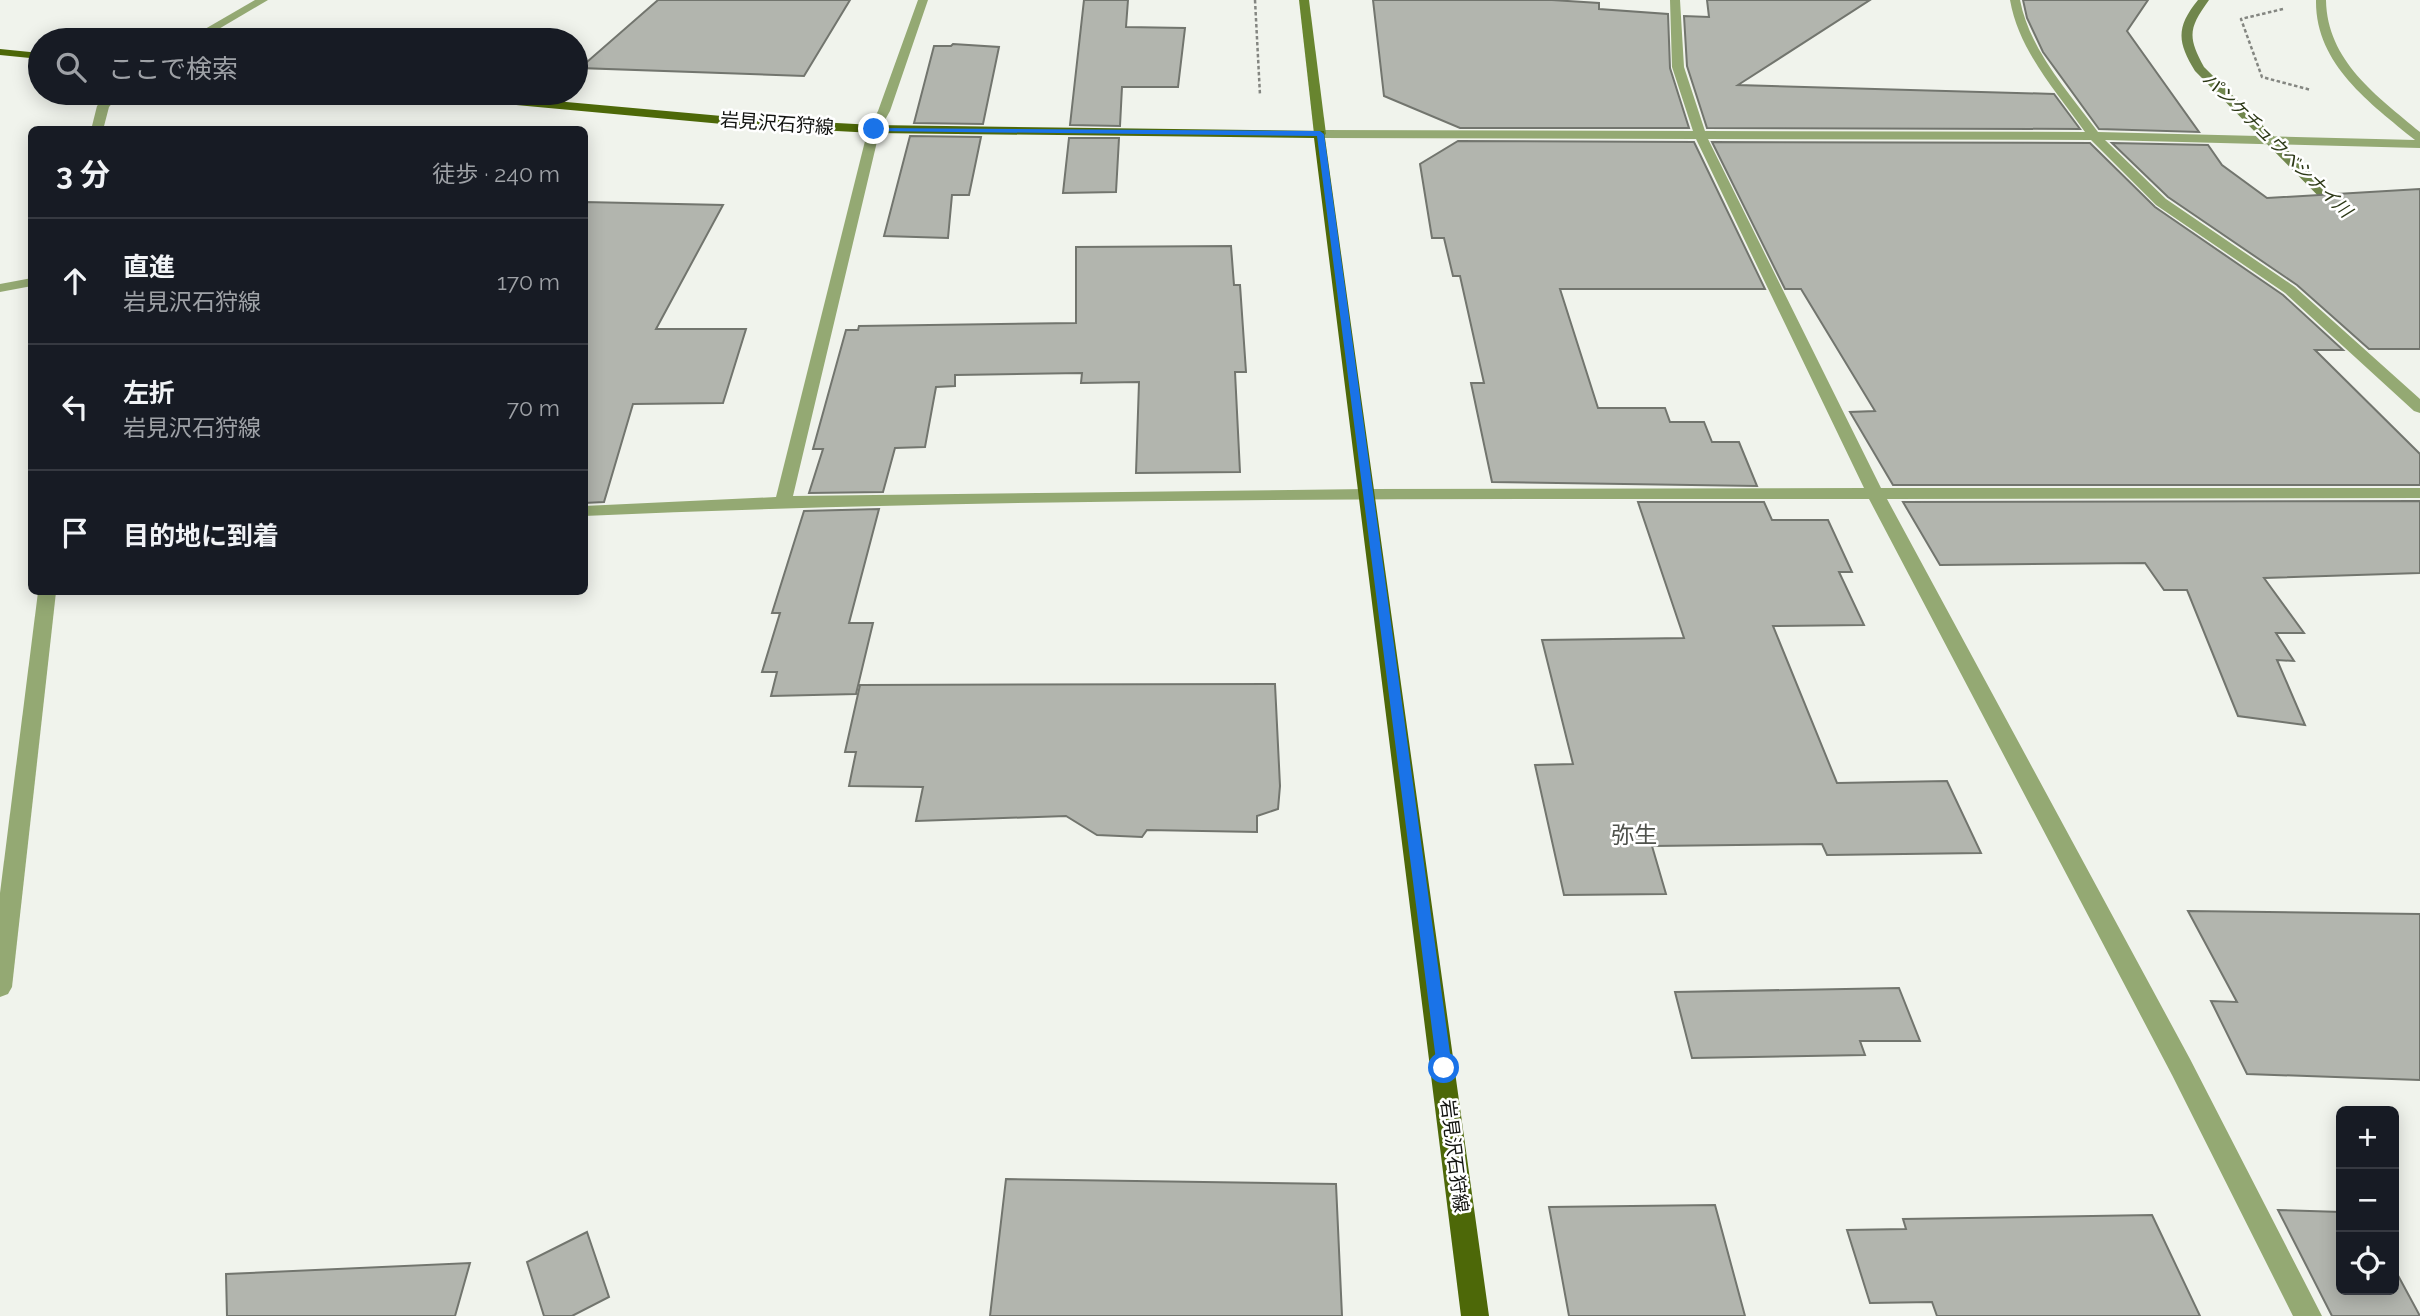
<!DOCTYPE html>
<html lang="ja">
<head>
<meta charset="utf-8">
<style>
	:root { --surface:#171b24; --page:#20242c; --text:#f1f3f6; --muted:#9ea1a6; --line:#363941 }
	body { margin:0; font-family:Raleway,"Noto Sans JP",sans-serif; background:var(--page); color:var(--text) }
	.controls { position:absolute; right:21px; bottom:21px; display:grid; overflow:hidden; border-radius:10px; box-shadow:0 4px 18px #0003 }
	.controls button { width:63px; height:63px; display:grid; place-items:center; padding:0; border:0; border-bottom:2px solid var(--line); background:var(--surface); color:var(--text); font:35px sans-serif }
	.stop { position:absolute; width:21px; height:21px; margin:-16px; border:5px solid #1a73e8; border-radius:50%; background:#fff }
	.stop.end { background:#1a73e8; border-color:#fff; box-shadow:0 2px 7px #0008 }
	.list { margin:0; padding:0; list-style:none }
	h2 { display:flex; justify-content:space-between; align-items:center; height:91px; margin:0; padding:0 28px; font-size:30px }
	h2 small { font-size:23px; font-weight:400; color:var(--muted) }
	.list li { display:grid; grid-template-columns:46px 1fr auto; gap:21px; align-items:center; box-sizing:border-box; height:126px; padding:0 28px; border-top:2px solid var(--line) }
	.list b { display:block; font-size:26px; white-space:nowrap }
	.list p { margin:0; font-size:23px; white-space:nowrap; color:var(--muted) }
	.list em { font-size:23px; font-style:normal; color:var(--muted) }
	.icon { flex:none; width:38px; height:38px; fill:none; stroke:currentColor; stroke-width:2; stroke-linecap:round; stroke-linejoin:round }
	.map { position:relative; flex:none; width:2420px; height:1316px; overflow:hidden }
	.search { position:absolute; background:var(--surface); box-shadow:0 4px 18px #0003; left:28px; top:28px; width:560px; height:77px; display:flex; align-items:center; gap:18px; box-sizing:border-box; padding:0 24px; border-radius:38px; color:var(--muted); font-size:26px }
	.panel { position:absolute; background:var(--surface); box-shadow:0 4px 18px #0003; left:28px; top:126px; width:560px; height:469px; border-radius:10px }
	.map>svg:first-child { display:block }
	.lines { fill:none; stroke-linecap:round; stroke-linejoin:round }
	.stream { fill:#70864c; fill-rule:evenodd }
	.building { fill:#b2b5ae; stroke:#72756e; stroke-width:2 }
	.path { stroke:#848681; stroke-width:2.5; stroke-dasharray:3.5 2.5; stroke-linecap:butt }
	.minor { fill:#94a973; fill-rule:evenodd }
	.secondary { fill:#68852f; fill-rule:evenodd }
	.primary { fill:#4d6808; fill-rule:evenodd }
	.route { fill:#1a73e8 }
	.labels { text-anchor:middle; stroke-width:5; stroke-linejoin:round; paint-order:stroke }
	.far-water-label { font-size:18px; font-style:italic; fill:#2d3917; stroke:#fff }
	.street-label { font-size:19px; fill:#121310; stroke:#fff }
	.quarter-label { font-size:23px; fill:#4f524c; stroke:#fff }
</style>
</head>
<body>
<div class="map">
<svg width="2420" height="1316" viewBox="0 0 2420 1316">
	<rect width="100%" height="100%" fill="#f0f3ec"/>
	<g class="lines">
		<!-- stream -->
		<path class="stream" d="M2198,0H2209C2189,28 2187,36 2204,67L2348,210V216H2338L2195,71C2177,42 2176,27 2198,0Z"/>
	</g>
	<!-- building -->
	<g class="building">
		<path d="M658,0H850L804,76L580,68Z"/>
		<path d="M1084,0H1128L1126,27L1185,28L1178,87H1122L1120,126L1070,125Z"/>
		<path d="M1373,0H1552L1599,3V9L1668,14L1670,68L1689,128H1460L1384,96Z"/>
		<path d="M1707,0H1870L1738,85L2054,94L2080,129L1707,128L1687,66L1684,16L1709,17Z"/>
		<path d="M2023,0H2148L2127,31L2199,132L2099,129L2043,52L2027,18Z"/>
		<path d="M953,44L999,47L983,124L914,123L934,46H951Z"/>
		<path d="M910,136L981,137L969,195H952L948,238L884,236Z"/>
		<path d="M1069,138H1119L1116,192L1063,193Z"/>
		<path d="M1458,141L1694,142L1765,289H1560L1598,408H1665L1670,422H1704L1712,442H1739L1757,486L1492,482L1471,383H1484L1460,276H1453L1444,238H1432L1420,164Z"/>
		<path d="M1712,142L2090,143L2155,207L2283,295L2343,350H2315L2420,454V485H1893L1850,412L1875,411L1801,289H1785Z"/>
		<path d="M2112,143L2208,145L2222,165L2267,198L2420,189V349H2369L2297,285L2168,197Z"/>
		<path d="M584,202L723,205L656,329H746L723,403L633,404L604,502L584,503Z"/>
		<path d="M1231,246L1234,285H1240L1246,372H1235L1240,472L1136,473L1139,382L1081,383L1082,373L955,375V386L936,387L925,447L895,448L883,492L809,493L823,449H813L846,330H858L859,326L1076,323V247Z"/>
		<path d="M2420,501V573L2264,578L2304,633H2276L2294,661L2277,660L2305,725L2238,716L2187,590H2164L2145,563L1940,565L1903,502Z"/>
		<path d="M1638,502H1764L1772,520H1828L1852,572H1839L1864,625L1773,626L1837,783L1947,781L1981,853L1827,855L1822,844L1652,846L1666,894L1564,895L1535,765L1573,764L1542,640L1684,638Z"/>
		<path d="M879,509L849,623H873L856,694L771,696L777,672H762L780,613H772L804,511Z"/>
		<path d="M1275,684L1280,786L1278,809L1257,816V832L1147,830L1142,837L1097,835L1066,816L916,821L923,787L849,786L856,752H845L860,685Z"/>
		<path d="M2188,911L2420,914V1080L2247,1074L2211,1001L2237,1002Z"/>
		<path d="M1899,988L1920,1041H1860L1865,1055L1692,1058L1675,992Z"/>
		<path d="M1006,1179L1336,1184L1342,1316H990Z"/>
		<path d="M1715,1205L1745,1316H1569L1549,1207Z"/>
		<path d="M2278,1210L2341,1212V1290H2394V1268L2420,1316H2332Z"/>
		<path d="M2152,1215L2200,1316H1937L1932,1302L1870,1303L1847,1230L1906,1229L1903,1219Z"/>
		<path d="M587,1232L609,1297L572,1316H544L527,1262Z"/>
		<path d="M470,1263L455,1316H227L226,1274Z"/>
	</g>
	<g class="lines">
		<!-- path -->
		<g class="path">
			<path d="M1255,0L1260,95"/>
			<path d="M2283,9L2241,19L2262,77L2311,90"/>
		</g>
		<!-- minor -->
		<g class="minor">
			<path d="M255,0H268L200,40H186Z"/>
			<path d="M918,0H928L890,111L880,129L793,496L1368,489L1864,488L1696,139L1320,138L1314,134L1320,130L1693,131L1672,67L1670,0H1680L1684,67L1705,131L2085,132C2056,91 2019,51 2010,0H2020C2030,51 2068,91 2098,132L2415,140C2370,103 2315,64 2316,0H2326C2327,61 2377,96 2420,132V148L2105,140L2166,199L2295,287L2420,399V413L2414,411L2285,293L2156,205L2091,140L1708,139L1881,488H2420V498L1887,499L2190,1059L2322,1316H2293L2172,1075L1869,499C1441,499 1012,497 584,516V506L776,497L868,129L878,111Z"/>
			<path d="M109,93H121L109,107L103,130H91L97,106Z"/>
			<path d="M32,278V286L0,292V284Z"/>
			<path d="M38,592H56L12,987L8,994L0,997V893Z"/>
		</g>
		<!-- secondary -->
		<path class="secondary" d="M1299,0H1309L1326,134L1320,138L1314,134Z"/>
		<!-- primary -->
		<g class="primary">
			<path d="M0,49L40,53V59L0,55Z"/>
			<path d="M422,93H465L744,118L874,125L1324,131L1489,1316H1461L1314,138L874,133L744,126L428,97Z"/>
		</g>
	</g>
	<!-- route -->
	<path class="route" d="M872,128L1320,131L1324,134L1452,1068L1450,1072H1439L1437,1068L1317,136L874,131Z"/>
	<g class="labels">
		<!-- far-water labels -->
		<g class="far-water-label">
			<text transform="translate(2277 145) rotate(44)" y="6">パンケチュウベシナイ川</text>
		</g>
		<!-- street labels -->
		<g class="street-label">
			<text transform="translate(777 123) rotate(4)" y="7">岩見沢石狩線</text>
			<text transform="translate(1455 1156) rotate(83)" y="7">岩見沢石狩線</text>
		</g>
		<!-- quarter labels -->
		<g class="quarter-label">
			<text x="1634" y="843">弥生</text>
		</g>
	</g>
</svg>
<div class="controls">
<button>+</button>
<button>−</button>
<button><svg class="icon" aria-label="locate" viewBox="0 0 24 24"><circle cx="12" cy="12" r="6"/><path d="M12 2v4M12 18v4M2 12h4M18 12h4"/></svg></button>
</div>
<div class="stop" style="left:1444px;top:1068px"></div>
<div class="stop end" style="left:874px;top:129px"></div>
<div class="search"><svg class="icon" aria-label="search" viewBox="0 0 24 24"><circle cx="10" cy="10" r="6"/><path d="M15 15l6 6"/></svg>ここで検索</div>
<section class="panel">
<h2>3 分<small>徒歩 · 240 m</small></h2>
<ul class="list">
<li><svg class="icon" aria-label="ahead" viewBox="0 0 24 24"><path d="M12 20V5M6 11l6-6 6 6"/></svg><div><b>直進</b><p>岩見沢石狩線</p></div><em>170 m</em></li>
<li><svg class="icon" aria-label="left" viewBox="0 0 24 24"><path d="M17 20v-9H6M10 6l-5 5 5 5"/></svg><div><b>左折</b><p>岩見沢石狩線</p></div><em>70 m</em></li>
<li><svg class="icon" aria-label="arrive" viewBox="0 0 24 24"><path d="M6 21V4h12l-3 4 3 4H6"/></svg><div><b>目的地に到着</b></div></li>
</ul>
</section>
</div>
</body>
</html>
